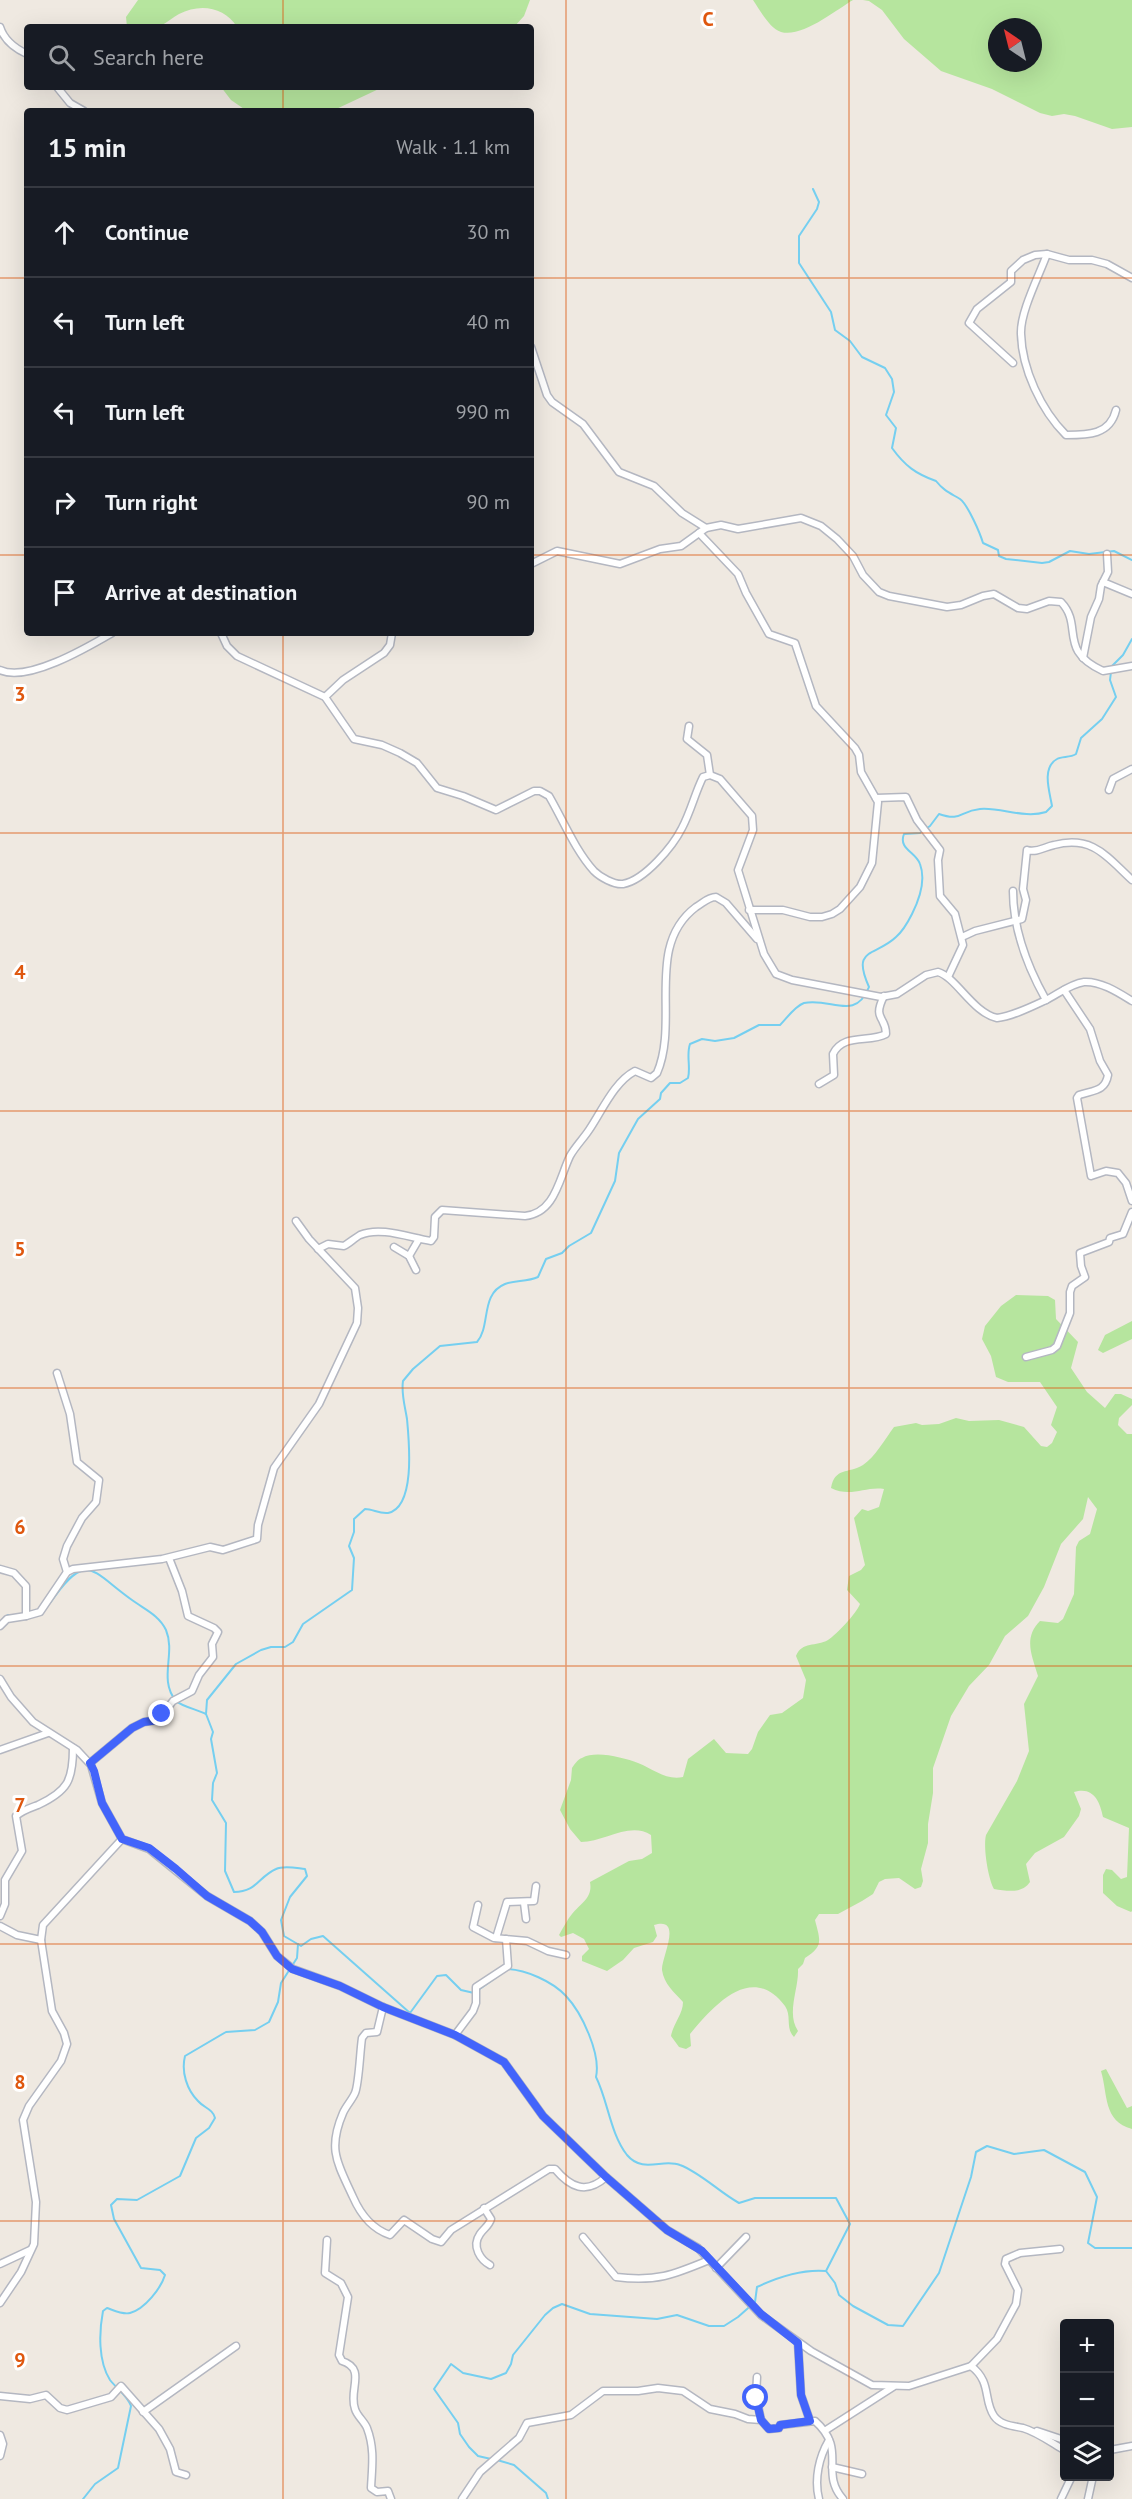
<!DOCTYPE html>
<html lang="en">
<head>
<meta charset="utf-8">
<style>
	:root { --surface:#171b24; --page:#20242c; --text:#f1f3f6; --muted:#9ea1a6; --line:#363941 }
	body { margin:0; font-family:"PT Sans",sans-serif; background:var(--page); color:var(--text) }
	.controls { position:absolute; right:18px; bottom:18px; display:grid; overflow:hidden; border-radius:6px; box-shadow:0 6px 24px #0002 }
	.controls button { width:54px; height:54px; display:grid; place-items:center; padding:0; border:0; border-bottom:2px solid var(--line); background:var(--surface); color:var(--text); font:30px sans-serif }
	.compass { position:absolute; left:988px; top:18px; width:54px; height:54px; border-radius:50%; background:var(--surface); box-shadow:0 6px 24px #0002; rotate:325deg }
	.stop { position:absolute; width:18px; height:18px; margin:-14px; border:4px solid #4264fb; border-radius:50%; background:#fff }
	.stop.end { background:#4264fb; border-color:#fff; box-shadow:0 2px 6px #0008 }
	.list { margin:0; padding:0; list-style:none }
	h2 { display:flex; justify-content:space-between; align-items:center; height:78px; margin:0; padding:0 24px; font-size:26px }
	h2 small { font-size:20px; font-weight:400; color:var(--muted) }
	.list li { display:grid; grid-template-columns:39px 1fr auto; gap:18px; align-items:center; box-sizing:border-box; height:90px; padding:0 24px; border-top:2px solid var(--line) }
	.list b { display:block; font-size:22px; white-space:nowrap }
	.list em { font-size:20px; font-style:normal; color:var(--muted) }
	.icon { flex:none; width:33px; height:33px; fill:none; stroke:currentColor; stroke-width:2; stroke-linecap:round; stroke-linejoin:round }
	.map { position:relative; flex:none; width:1132px; height:2499px; overflow:hidden }
	.search { position:absolute; background:var(--surface); box-shadow:0 6px 24px #0002; left:24px; top:24px; width:510px; height:66px; display:flex; align-items:center; gap:15px; box-sizing:border-box; padding:0 21px; border-radius:6px; color:var(--muted); font-size:22px }
	.panel { position:absolute; background:var(--surface); box-shadow:0 6px 24px #0002; left:24px; top:108px; width:510px; height:528px; border-radius:6px }
	.map>svg:first-child { display:block }
	.green { fill:#b6e59e; fill-rule:evenodd }
	.lines { fill:none; stroke-linecap:round; stroke-linejoin:round }
	.stream { stroke:#75cff0; stroke-width:2 }
	.street-casing { stroke:#b4b7c1; stroke-width:9 }
	.street { stroke:#fff; stroke-width:6 }
	.route { stroke:#4264fb; stroke-width:8 }
	.grid { fill:none; stroke:#df570e; stroke-width:1.5; stroke-opacity:0.55 }
	.grid-label { font-size:20px; text-anchor:middle; font-weight:bold; fill:#df570e; stroke:#fff; stroke-width:6; stroke-linejoin:round; paint-order:stroke }
</style>
</head>
<body>
<div class="map">
<svg width="1132" height="2499" viewBox="0 0 1132 2499">
	<rect width="100%" height="100%" fill="#efe9e1"/>
	<!-- green -->
	<g class="green">
		<path d="M138,0H530L524,16L514,27H237C225,7 200,3 179,14C173,17 167,23 160,26C151,30 136,27 127,27L126,17Z"/>
		<path d="M753,0H853C836,10 802,38 781,32C769,28 760,10 753,0Z"/>
		<path d="M863,0H1132V127L1112,129L1075,116L1064,114L1052,116L1040,113L992,89L941,71L904,39L882,10L869,1ZM997,27H1033V63H997Z"/>
		<path d="M221,87H383L332,111H247L231,100Z"/>
		<path d="M1016,1295L1048,1296L1055,1300L1056,1319L1078,1342L1071,1368L1087,1392L1105,1408L1115,1394H1121L1132,1399V1405L1119,1418L1118,1425L1127,1434H1132V1911L1131,1912L1117,1906L1103,1893V1875L1106,1869L1112,1870L1121,1879L1127,1877L1129,1828L1103,1817C1100,1801 1093,1786 1074,1792L1081,1809L1079,1816L1064,1837L1035,1853L1026,1864L1030,1882C1022,1894 1007,1891 994,1889C988,1878 983,1847 986,1835L1017,1781L1029,1751L1024,1704L1038,1676C1032,1656 1023,1638 1040,1621L1058,1623L1063,1619L1074,1594L1076,1547L1079,1541L1090,1534L1097,1509L1088,1497L1083,1519L1061,1544L1044,1587L1028,1616L1005,1636L989,1665L969,1686L951,1716L933,1768V1793L928,1824V1843L921,1869L923,1881L921,1887L915,1889L899,1878L885,1879L879,1882L873,1894L862,1901L838,1914H819L815,1920C820,1940 824,1946 805,1958L803,1964L798,1969C799,1989 786,2013 798,2031L794,2037C785,2028 792,2016 785,2006C752,1962 714,2005 690,2034L691,2046L686,2049L679,2047L671,2036C673,2024 683,2014 683,2002C674,1992 664,1984 662,1970C661,1958 684,1916 654,1925L657,1936L653,1942L634,1948L623,1960L607,1971L582,1961V1956L589,1949L584,1939L573,1933L561,1937L559,1935C563,1928 567,1920 572,1914C581,1903 593,1898 590,1882L629,1861L642,1859L652,1853L651,1835C630,1821 604,1842 581,1842L570,1829L560,1810L571,1780L572,1768C574,1765 578,1759 582,1758C596,1750 624,1758 638,1763C653,1769 667,1781 683,1777L688,1759L714,1739L726,1753L748,1754L752,1749L758,1732L770,1715L782,1713L803,1698L806,1680L796,1656C802,1641 816,1647 828,1640C837,1634 856,1614 860,1604L847,1590L849,1576L861,1570L865,1565L854,1518L862,1509L868,1511L879,1507L884,1489C865,1486 851,1498 831,1488C835,1467 848,1474 863,1465C875,1457 885,1439 894,1427L916,1423L922,1425L939,1424L956,1418L969,1421L999,1420L1024,1427L1041,1446L1047,1447L1052,1443L1057,1432L1051,1425L1057,1407L1040,1382H1008L996,1377L991,1356L982,1339L985,1326L1001,1306Z"/>
		<path d="M1132,1321V1339L1103,1353L1098,1350L1105,1335Z"/>
		<path d="M1106,2069L1127,2108L1132,2106V2129C1103,2121 1108,2095 1101,2071Z"/>
	</g>
	<g class="lines">
		<!-- stream -->
		<g class="stream">
			<path d="M813,189L819,202L817,209L799,236V263L831,312L835,330L850,341L862,357L885,368L892,379L894,392L886,415L896,428L892,448C905,466 916,474 936,481C944,491 950,493 960,499C968,505 980,533 983,543L998,550L999,556L1006,559L1042,563L1049,562L1070,551L1089,554L1114,551L1132,560"/>
			<path d="M1112,666L1123,655L1132,639"/>
			<path d="M50,1603C87,1549 91,1571 132,1600C144,1609 159,1615 166,1630C176,1654 158,1679 176,1701C181,1706 198,1710 206,1714"/>
			<path d="M4,1618L8,1615H15"/>
			<path d="M507,1969C526,1970 552,1981 566,1996C582,2013 601,2054 596,2077C608,2101 610,2133 627,2155C643,2174 663,2158 680,2165C701,2173 719,2192 739,2203L755,2198H836L850,2224L826,2271"/>
			<path d="M498,1976L474,1993L461,1990L446,1975L437,1976L410,2013L323,1936L311,1939L301,1946L284,1936L281,1920L290,1897L307,1876L305,1869C296,1868 284,1865 276,1869C258,1877 257,1892 234,1892L225,1871L226,1823L212,1800L213,1783L217,1773L211,1739L213,1732L206,1714L207,1700L236,1664L261,1650L271,1647H285L293,1642L303,1624L352,1590L354,1558L349,1546L354,1532V1519L365,1509C373,1509 379,1514 388,1513C416,1507 409,1441 407,1419C405,1406 401,1394 403,1381L413,1369L440,1346L477,1342C491,1326 480,1294 505,1284C515,1280 527,1282 538,1277L546,1259L562,1253L569,1246L591,1233L615,1181L619,1153L638,1119L660,1099L661,1093L670,1083H680L688,1078C691,1067 686,1055 690,1044L702,1039L715,1041L734,1038L759,1025H780C787,1018 795,1006 804,1003C831,997 855,1022 869,987C851,947 875,957 896,937C903,931 908,922 912,914C919,900 926,880 920,864C916,852 898,849 904,834L920,833L930,826L939,814C962,822 959,811 980,809C1001,807 1024,819 1046,812L1052,806C1050,793 1041,768 1057,759C1062,756 1070,758 1076,754L1081,738L1102,719L1116,697L1110,680L1111,672"/>
			<path d="M491,2459L478,2456L469,2447L460,2434L458,2423L434,2389L451,2364L463,2373L491,2379L506,2373L511,2364L513,2355L545,2315L553,2308L562,2304L590,2314L657,2319L677,2315L709,2326H724L738,2317L755,2302L757,2287C778,2277 802,2269 826,2271L835,2283L839,2295L853,2306L888,2325L903,2326L939,2273L971,2177L976,2152L987,2146L1014,2154L1044,2150L1085,2172L1097,2197L1088,2243L1095,2248H1132"/>
			<path d="M497,2460L514,2465L546,2493L548,2499"/>
			<path d="M83,2499L95,2484L118,2468L131,2406C127,2395 117,2389 110,2380C98,2361 99,2332 103,2311L107,2308C113,2310 123,2315 130,2313C145,2309 161,2288 165,2275L160,2270L141,2268L114,2219L111,2205L117,2199L137,2200L180,2176L196,2138L209,2128L215,2118C213,2109 204,2108 198,2101C187,2090 181,2072 185,2056L226,2032L255,2030L269,2022L278,2002L281,1983L297,1958L298,1944"/>
		</g>
		<!-- street casing -->
		<g class="street-casing">
			<g id="street">
				<path d="M0,27C4,40 14,48 27,54"/>
				<path d="M57,87L70,103L84,111"/>
				<path d="M1047,254C1039,276 1020,312 1021,334C1022,369 1041,410 1066,435C1088,435 1110,435 1116,410"/>
				<path d="M531,347L547,395L552,402L583,424L619,472L654,486L682,513L706,528"/>
				<path d="M1013,363L969,323L977,309L1011,282V271L1023,260L1035,255L1047,254L1069,260H1092L1107,264L1132,278"/>
				<path d="M699,533L738,574L746,593L769,634L795,643L816,706L855,748L859,755L861,772L878,802L872,863L860,887L840,909L832,914L822,917H810L783,910H749"/>
				<path d="M531,564L557,551L620,564L660,549L681,546L706,528L721,525L738,529L801,518L821,526L837,539L853,556L863,575L879,592L889,596L947,607L961,605L983,596L994,594L1018,608L1027,609L1049,601L1061,602C1084,626 1057,650 1103,671L1132,666"/>
				<path d="M1103,582L1132,594"/>
				<path d="M221,633L227,646L237,656L325,697L354,739L382,745L400,753L417,763L437,788L463,796L496,810L534,791H540L549,796C563,820 575,850 594,871C600,877 614,885 623,884C645,880 673,846 682,828C691,811 695,793 703,777L710,775L720,779L752,816L753,830L738,870L764,954L776,974L792,980L881,997L897,994L926,975L938,972C956,977 973,1013 997,1018C1013,1016 1031,1007 1046,1000C1058,994 1070,984 1084,982C1101,981 1119,993 1132,1001"/>
				<path d="M1083,658L1091,617L1099,599L1101,586L1108,572L1107,554"/>
				<path d="M0,670C27,683 88,647 112,633"/>
				<path d="M325,697L343,680L384,653L390,645L392,633"/>
				<path d="M689,726L687,739L707,755L710,775"/>
				<path d="M1109,790L1113,779L1132,769"/>
				<path d="M876,798L906,797L917,820L940,850L938,860L940,896L955,914L963,945L948,977"/>
				<path d="M1013,891C1013,930 1027,966 1046,1000"/>
				<path d="M962,937L975,931L1022,919L1026,900L1023,889L1027,850C1037,853 1044,847 1054,845C1093,835 1107,857 1132,880"/>
				<path d="M1064,990L1090,1029L1100,1061L1108,1075C1105,1092 1093,1090 1079,1095L1077,1098L1091,1176L1106,1171L1118,1173L1126,1183L1132,1201"/>
				<path d="M819,1084L834,1075L833,1054C843,1033 869,1043 886,1034C886,1016 872,1020 884,996"/>
				<path d="M394,1247L409,1256L416,1270"/>
				<path d="M318,1249L328,1244L344,1246C349,1243 355,1238 360,1235C381,1226 410,1238 431,1241L434,1237L435,1217L442,1210L525,1216C555,1213 559,1179 570,1156C575,1147 583,1139 589,1130C602,1111 614,1082 635,1071L651,1078L657,1073C680,1020 644,946 696,907C703,903 708,897 716,897L726,903L757,939"/>
				<path d="M409,1256L419,1239"/>
				<path d="M1026,1357L1052,1350L1057,1346L1070,1313V1292L1072,1286L1085,1277L1081,1266L1080,1253L1109,1242L1110,1238L1123,1234L1132,1212"/>
				<path d="M57,1373L70,1414L77,1462L99,1480L96,1502L82,1518L67,1546L63,1559L67,1572"/>
				<path d="M0,1569L14,1573L26,1586V1616L40,1612L67,1572L73,1569L162,1559L210,1547L223,1550L257,1539L258,1525L274,1468L319,1404L357,1323L358,1308L355,1288L309,1239L296,1221"/>
				<path d="M0,1626L7,1619L26,1616"/>
				<path d="M0,1679L11,1697L33,1722L77,1750L91,1765L102,1803L122,1839L149,1849L207,1896L250,1921L262,1932L277,1956L293,1969L340,1986L383,2007L455,2035L504,2062L543,2116L606,2177L667,2230L698,2248L761,2315L811,2351L872,2385L909,2386L971,2366C992,2382 983,2400 994,2416C1000,2425 1013,2426 1023,2428C1037,2432 1052,2443 1064,2450"/>
				<path d="M0,1750L48,1733"/>
				<path d="M90,1763L132,1728L144,1722L158,1720L173,1701L192,1691L199,1675L213,1657L212,1644L218,1632L214,1628L188,1616L182,1591L169,1558"/>
				<path d="M524,1903L526,1919"/>
				<path d="M478,1905L473,1927L494,1938L527,1941L548,1951L566,1955"/>
				<path d="M0,1916L5,1904V1880L22,1851L16,1816C23,1810 30,1808 38,1805C68,1791 73,1780 73,1748"/>
				<path d="M0,1926L17,1935L41,1940"/>
				<path d="M496,1938L507,1902L534,1901L536,1886"/>
				<path d="M383,2007L377,2032L366,2033L362,2038C360,2051 359,2084 355,2093C352,2100 346,2106 343,2113C327,2150 338,2164 353,2197C360,2213 372,2229 390,2235L404,2220L432,2239L441,2242L451,2230L549,2169H555C570,2187 586,2195 606,2177"/>
				<path d="M455,2035L473,2011L476,2003V1987L508,1966L506,1939"/>
				<path d="M484,2208L491,2219C489,2226 484,2228 480,2234C471,2247 481,2260 490,2265"/>
				<path d="M583,2237L616,2277C656,2282 673,2275 709,2260"/>
				<path d="M327,2240L325,2273L341,2283L348,2297L339,2355L342,2361C367,2369 348,2390 355,2409C357,2416 364,2421 367,2428C375,2449 372,2467 371,2488L377,2492L388,2491L391,2499"/>
				<path d="M0,2264L30,2250"/>
				<path d="M716,2268L746,2237"/>
				<path d="M0,2303L21,2272L34,2244L36,2202L23,2120L29,2106L61,2061L67,2044L64,2033L52,2011L41,1940L43,1925L122,1839"/>
				<path d="M798,2343L801,2395L810,2421"/>
				<path d="M971,2366L997,2339L1016,2304L1018,2290L1005,2264L1006,2259L1020,2253L1060,2249"/>
				<path d="M757,2377L756,2396L761,2420"/>
				<path d="M0,2396L30,2399L46,2395L60,2408L67,2410L111,2397L121,2386L159,2429L170,2449L176,2472L186,2475"/>
				<path d="M143,2412L236,2346"/>
				<path d="M826,2430L893,2387"/>
				<path d="M1037,2431L1064,2440"/>
				<path d="M0,2435L3,2444L0,2456"/>
				<path d="M1110,2450L1132,2446"/>
				<path d="M832,2467L862,2474"/>
				<path d="M462,2499L480,2472L519,2438L527,2423L571,2415L603,2391H638L658,2388L683,2391L710,2409L735,2414L748,2419L761,2420L769,2429L779,2428L780,2425L815,2421C848,2450 819,2472 843,2499"/>
				<path d="M819,2499C814,2479 819,2457 829,2440"/>
				<path d="M1061,2499L1072,2476"/>
				<path d="M1088,2499L1093,2476"/>
			</g>
		</g>
		<!-- street -->
		<use href="#street" class="street"/>
	</g>
	<g class="lines">
		<!-- route -->
		<path class="route" d="M162,1714L158,1720L144,1722L132,1728L90,1763L94,1771L102,1803L122,1839L149,1848L176,1869L207,1896L250,1921L262,1932L277,1956L292,1969L340,1986L383,2007L455,2035L504,2062L543,2116L606,2177L667,2230L702,2251L761,2314L798,2343L801,2395L810,2421L780,2425L779,2428L769,2429L761,2420L756,2398"/>
	</g>
	<!-- grid -->
	<path class="grid" d="M283,0V27M566,0V2499M849,0V2499M283,87V111M0,278H27M531,278H1132M0,555H27M531,555H1132M283,633V2499M0,833H1132M0,1111H1132M0,1388H1132M0,1666H1132M0,1944H1132M0,2221H1132"/>
	<g class="grid-label">
		<text x="708" y="26">C</text>
		<text x="20" y="701">3</text>
		<text x="20" y="979">4</text>
		<text x="20" y="1256">5</text>
		<text x="20" y="1534">6</text>
		<text x="20" y="1812">7</text>
		<text x="20" y="2089">8</text>
		<text x="20" y="2367">9</text>
	</g>
</svg>
<div class="controls">
<button>+</button>
<button>−</button>
<button><svg class="icon" aria-label="layers" viewBox="0 0 24 24"><path d="M12 4l9 5-9 5-9-5zM3 14l9 5 9-5"/></svg></button>
</div>
<svg class="compass" viewBox="-18 -18 36 36"><path d="M0-13l5 13h-10z" fill="#e53935"/><path d="M0 13l5-13h-10z" fill="#9ea1a6"/></svg>
<div class="stop" style="left:756px;top:2398px"></div>
<div class="stop end" style="left:162px;top:1714px"></div>
<div class="search"><svg class="icon" aria-label="search" viewBox="0 0 24 24"><circle cx="10" cy="10" r="6"/><path d="M15 15l6 6"/></svg>Search here</div>
<section class="panel">
<h2>15 min<small>Walk · 1.1 km</small></h2>
<ul class="list">
<li><svg class="icon" aria-label="ahead" viewBox="0 0 24 24"><path d="M12 20V5M6 11l6-6 6 6"/></svg><div><b>Continue</b></div><em>30 m</em></li>
<li><svg class="icon" aria-label="left" viewBox="0 0 24 24"><path d="M17 20v-9H6M10 6l-5 5 5 5"/></svg><div><b>Turn left</b></div><em>40 m</em></li>
<li><svg class="icon" aria-label="left" viewBox="0 0 24 24"><path d="M17 20v-9H6M10 6l-5 5 5 5"/></svg><div><b>Turn left</b></div><em>990 m</em></li>
<li><svg class="icon" aria-label="right" viewBox="0 0 24 24"><path d="M7 20v-9h11M14 6l5 5-5 5"/></svg><div><b>Turn right</b></div><em>90 m</em></li>
<li><svg class="icon" aria-label="arrive" viewBox="0 0 24 24"><path d="M6 21V4h12l-3 4 3 4H6"/></svg><div><b>Arrive at destination</b></div></li>
</ul>
</section>
</div>
</body>
</html>
